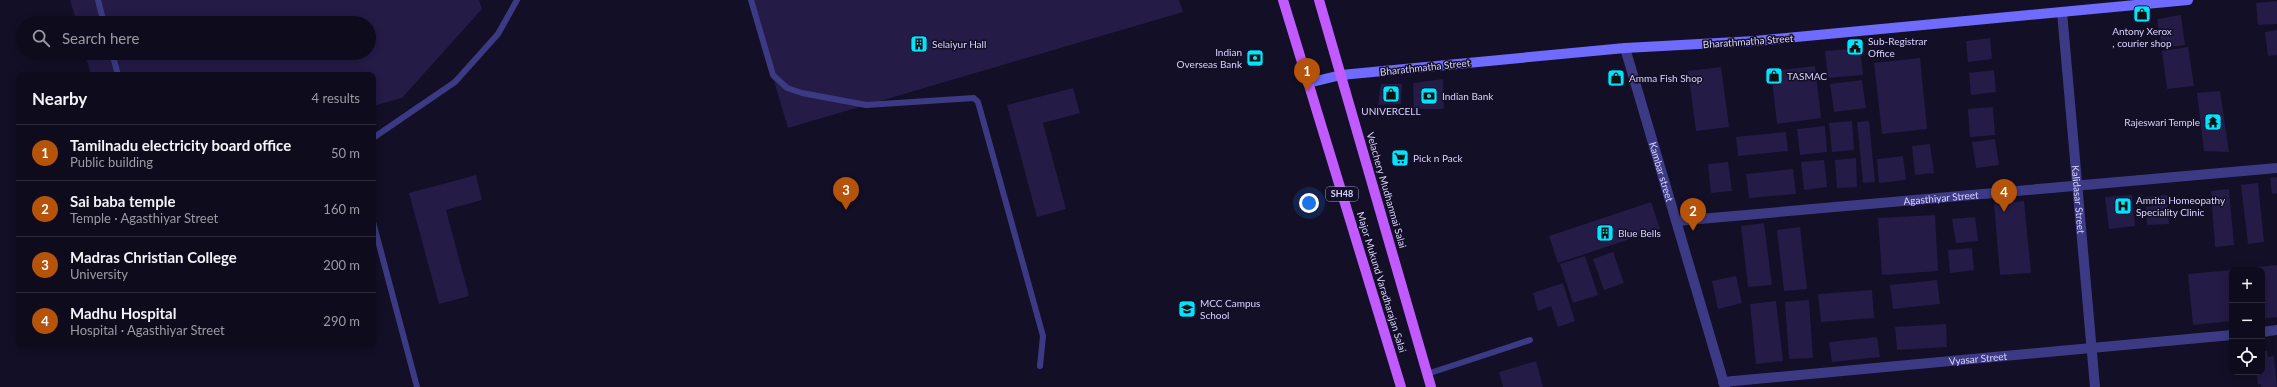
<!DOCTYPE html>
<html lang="en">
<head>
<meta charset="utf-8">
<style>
	:root { --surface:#0e0b1c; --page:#1c1929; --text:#f1f3f6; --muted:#9b9ba3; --line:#2e2b3b; --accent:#b45309 }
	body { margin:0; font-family:Lato,sans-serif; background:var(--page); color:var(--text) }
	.controls { position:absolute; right:12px; bottom:12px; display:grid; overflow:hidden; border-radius:8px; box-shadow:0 2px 10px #0003 }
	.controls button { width:36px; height:36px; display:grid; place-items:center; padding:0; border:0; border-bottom:1px solid var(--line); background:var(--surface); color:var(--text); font:20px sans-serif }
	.you { position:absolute; left:1309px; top:203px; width:14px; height:14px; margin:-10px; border:3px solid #fff; border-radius:50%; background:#1a73e8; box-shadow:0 0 0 6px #1a73e833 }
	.badge { display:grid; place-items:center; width:26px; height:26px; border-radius:50%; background:var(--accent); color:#fff; font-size:13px; font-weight:700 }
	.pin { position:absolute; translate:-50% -33px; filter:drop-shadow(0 1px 2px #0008) }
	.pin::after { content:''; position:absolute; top:21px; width:14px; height:12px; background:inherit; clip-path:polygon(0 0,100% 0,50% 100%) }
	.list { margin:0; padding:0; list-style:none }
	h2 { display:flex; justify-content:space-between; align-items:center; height:52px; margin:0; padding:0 16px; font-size:17px }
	h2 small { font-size:13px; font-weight:400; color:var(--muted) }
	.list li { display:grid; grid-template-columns:26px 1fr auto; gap:12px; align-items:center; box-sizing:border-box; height:56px; padding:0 16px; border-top:1px solid var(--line) }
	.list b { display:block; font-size:15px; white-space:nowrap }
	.list p { margin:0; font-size:13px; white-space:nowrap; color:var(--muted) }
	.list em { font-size:13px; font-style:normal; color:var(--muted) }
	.icon { flex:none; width:22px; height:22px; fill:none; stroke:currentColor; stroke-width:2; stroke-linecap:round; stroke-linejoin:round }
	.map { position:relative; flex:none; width:2277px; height:387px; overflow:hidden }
	.search { position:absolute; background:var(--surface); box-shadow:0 2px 10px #0003; left:16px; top:16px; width:360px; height:44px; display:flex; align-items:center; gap:10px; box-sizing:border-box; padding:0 14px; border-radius:22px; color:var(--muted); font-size:15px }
	.panel { position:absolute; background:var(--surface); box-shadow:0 2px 10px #0003; left:16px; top:72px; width:360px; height:276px; border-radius:8px }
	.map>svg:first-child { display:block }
	.building { fill:#241b47 }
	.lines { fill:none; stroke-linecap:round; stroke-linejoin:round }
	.lane { stroke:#3d3a85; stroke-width:6 }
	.street { stroke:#3d3a85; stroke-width:10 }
	.secondary { stroke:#6f6bff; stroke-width:10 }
	.primary { stroke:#c25bff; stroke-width:10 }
	.labels { text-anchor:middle; stroke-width:3; stroke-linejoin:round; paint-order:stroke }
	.shield { fill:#130f26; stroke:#9e99be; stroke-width:1 }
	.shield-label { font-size:9px; font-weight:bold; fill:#d9d4ff }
	.poi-label { font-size:10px; fill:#d9d4ff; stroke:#130f26; text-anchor:start }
	.street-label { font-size:10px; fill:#d9d4ff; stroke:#130f26 }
</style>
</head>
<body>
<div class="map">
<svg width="2277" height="387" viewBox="0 0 2277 387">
	<rect width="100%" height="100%" fill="#130f26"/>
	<!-- building -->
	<g class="building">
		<path d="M70,0H479L482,9L402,98L373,106V75H91L85,53H369V23H77Z"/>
		<path d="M750,0H1179L1183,12L788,128Z"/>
		<path d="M2277,1V24L2258,25L2256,3Z"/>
		<path d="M2181,15L2185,45L2162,48L2157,19Z"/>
		<path d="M2277,30V55L2268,56L2265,32Z"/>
		<path d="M1990,38L1992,59L1968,62L1966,41Z"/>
		<path d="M2188,47L2194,86L2167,89L2162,51Z"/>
		<path d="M1860,48L1863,75L1828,78L1825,51Z"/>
		<path d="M1920,58L1927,129L1882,134L1874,63Z"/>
		<path d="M1815,66L1821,118L1777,124L1771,71Z"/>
		<path d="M1721,67L1729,127L1696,131L1688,71Z"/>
		<path d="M1994,70L1996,92L1971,95L1969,73Z"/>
		<path d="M1443,79L1444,109H1414L1413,83Z"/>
		<path d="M1862,80L1866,108L1834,112L1830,84Z"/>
		<path d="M1381,84H1402L1401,104L1378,105Z"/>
		<path d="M1073,88L1080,113L1043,123L1066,209L1037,217L1007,105Z"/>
		<path d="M2220,91L2229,152L2204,151L2197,93Z"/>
		<path d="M1993,107L1995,135L1970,137L1968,109Z"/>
		<path d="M1852,121L1854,150L1832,152L1829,123Z"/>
		<path d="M1869,121L1875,182L1863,183L1857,122Z"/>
		<path d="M1825,126L1827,152L1800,155L1797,129Z"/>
		<path d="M1786,132L1788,151L1738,156L1736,137Z"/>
		<path d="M1995,139L1999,165L1976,168L1972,142Z"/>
		<path d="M1930,144L1934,173L1915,175L1912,146Z"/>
		<path d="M1903,156L1906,180L1879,183L1877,159Z"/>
		<path d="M1856,158L1857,187L1837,188L1835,160Z"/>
		<path d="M1824,160L1827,187L1804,190L1801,162Z"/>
		<path d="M1728,162L1732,191L1711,193L1708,164Z"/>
		<path d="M1793,169L1796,194L1749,198L1746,174Z"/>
		<path d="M476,175L482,200L446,210L469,296L439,304L409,193Z"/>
		<path d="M2277,177V193L2272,194L2270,178Z"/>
		<path d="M2258,183L2264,242L2248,244L2241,185Z"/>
		<path d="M2229,189L2234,245L2215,247L2211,191Z"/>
		<path d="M2132,195L2135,226L2109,229L2105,197Z"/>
		<path d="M2167,195L2168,202L2146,205L2145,197Z"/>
		<path d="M2024,201L2031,273L2000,275L1994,204Z"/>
		<path d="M1651,202L1660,229L1558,263L1549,236Z"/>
		<path d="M2167,204L2169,224L2147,225L2146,207Z"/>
		<path d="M1935,215L1938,271L1882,275L1878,218Z"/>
		<path d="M1975,217L1978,241L1956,243L1952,219Z"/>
		<path d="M1764,223L1772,285L1748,287L1741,226Z"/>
		<path d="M1800,227L1807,289L1784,291L1777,230Z"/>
		<path d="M1972,248L1974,270L1950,273L1948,250Z"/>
		<path d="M1613,252L1624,283L1604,290L1593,259Z"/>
		<path d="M1585,256L1598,295L1573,303L1560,264Z"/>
		<path d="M2277,265V317L2262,319V270H2256V267Z"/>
		<path d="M2232,270V321L2193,325L2188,274Z"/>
		<path d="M1736,276L1742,303L1718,309L1712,281Z"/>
		<path d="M1937,280L1940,304L1893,309L1890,285Z"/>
		<path d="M1563,283L1575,321L1558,327L1551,306L1538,311L1533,293Z"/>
		<path d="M1872,290L1874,318L1821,322L1818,294Z"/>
		<path d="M1809,300L1813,358L1789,359L1785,302Z"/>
		<path d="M1776,301L1783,361L1756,364L1750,304Z"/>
		<path d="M1946,324L1947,347L1897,350L1895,327Z"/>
		<path d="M1877,337L1880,357L1832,362L1829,342Z"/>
		<path d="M2262,351H2267L2268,357L2274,356L2277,387H2261V384L2258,385L2257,372H2262Z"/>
		<path d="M1536,361L1543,387H1503L1499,372Z"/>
	</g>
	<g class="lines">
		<!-- lane -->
		<g class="lane">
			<path d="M98,0L104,23"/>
			<path d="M751,0L773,75L787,88L802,93L866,105L974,98L978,102L1043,336L1040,366"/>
			<path d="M112,53L118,75"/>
			<path d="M373,138L455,82L498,34L517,0"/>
			<path d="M373,222L417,387"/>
			<path d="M1427,374L1530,340"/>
		</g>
		<!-- street -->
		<g class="street">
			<path id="s1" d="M2062,12L2095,387"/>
			<path id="s2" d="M1625,48L1725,387"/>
			<path id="s3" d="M1677,221L2277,168"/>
			<path d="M2262,332L2277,330"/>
			<path id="s4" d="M1723,382L2232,335"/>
		</g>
		<!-- secondary -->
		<path class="secondary" d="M1308,83L1341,75L1625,48L1755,41L2188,0"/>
		<!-- primary -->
		<g class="primary">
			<path d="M1283,0L1401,387"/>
			<path d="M1319,0L1431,387"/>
		</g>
	</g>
	<!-- icons -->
	<defs>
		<g id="shop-square" transform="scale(0.9)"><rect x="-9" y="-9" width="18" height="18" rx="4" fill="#00e5ff" stroke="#130f26"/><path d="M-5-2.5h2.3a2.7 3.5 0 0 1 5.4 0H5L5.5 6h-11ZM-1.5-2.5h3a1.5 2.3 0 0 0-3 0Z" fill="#111"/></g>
		<g id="building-square" transform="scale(0.9)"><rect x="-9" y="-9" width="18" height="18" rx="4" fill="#00e5ff" stroke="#130f26"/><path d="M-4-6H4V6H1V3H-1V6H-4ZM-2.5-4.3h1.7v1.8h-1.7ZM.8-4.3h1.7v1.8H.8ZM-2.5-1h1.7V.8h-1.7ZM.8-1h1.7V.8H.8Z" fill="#111"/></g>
		<g id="civic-square" transform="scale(0.9)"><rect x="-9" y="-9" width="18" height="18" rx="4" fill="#00e5ff" stroke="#130f26"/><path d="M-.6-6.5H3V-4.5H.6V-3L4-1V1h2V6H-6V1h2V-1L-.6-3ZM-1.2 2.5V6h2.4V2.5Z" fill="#111"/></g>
		<g id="bank-square" transform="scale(0.9)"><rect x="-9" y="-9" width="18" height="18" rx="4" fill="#00e5ff" stroke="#130f26"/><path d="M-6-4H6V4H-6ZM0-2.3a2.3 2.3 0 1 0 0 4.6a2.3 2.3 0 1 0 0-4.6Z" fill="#111"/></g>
		<g id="temple-square" transform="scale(0.9)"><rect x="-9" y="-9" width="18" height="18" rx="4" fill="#00e5ff" stroke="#130f26"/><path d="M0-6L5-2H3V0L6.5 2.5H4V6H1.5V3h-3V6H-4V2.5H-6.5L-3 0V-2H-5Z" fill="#111"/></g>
		<g id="supermarket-square" transform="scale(0.9)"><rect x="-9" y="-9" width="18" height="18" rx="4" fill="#00e5ff" stroke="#130f26"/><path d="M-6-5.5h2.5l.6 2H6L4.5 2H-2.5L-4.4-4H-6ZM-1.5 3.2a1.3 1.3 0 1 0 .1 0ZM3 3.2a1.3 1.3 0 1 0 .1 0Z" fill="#111"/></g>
		<g id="hospital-square" transform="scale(0.9)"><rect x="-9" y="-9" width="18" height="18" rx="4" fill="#00e5ff" stroke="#130f26"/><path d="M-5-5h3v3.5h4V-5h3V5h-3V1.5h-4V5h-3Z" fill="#111"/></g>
		<g id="school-square" transform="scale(0.9)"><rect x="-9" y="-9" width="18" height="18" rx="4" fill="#00e5ff" stroke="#130f26"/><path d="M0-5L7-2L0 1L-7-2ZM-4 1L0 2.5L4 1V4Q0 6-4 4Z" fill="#111"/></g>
	</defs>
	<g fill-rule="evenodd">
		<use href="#shop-square" x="2142" y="14"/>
		<use href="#building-square" x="919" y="44"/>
		<use href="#civic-square" x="1855" y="47"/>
		<use href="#bank-square" x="1255" y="58"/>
		<use href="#shop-square" x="1774" y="76"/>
		<use href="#shop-square" x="1616" y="78"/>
		<use href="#shop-square" x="1391" y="94"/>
		<use href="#bank-square" x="1429" y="96"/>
		<use href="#temple-square" x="2213" y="122"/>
		<use href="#supermarket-square" x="1400" y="158"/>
		<use href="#hospital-square" x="2123" y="206"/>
		<use href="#building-square" x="1605" y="233"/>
		<use href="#school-square" x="1187" y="309"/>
	</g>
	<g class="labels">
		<!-- shield labels -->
		<rect class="shield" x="1326" y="187" width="32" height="14" rx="3"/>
		<g class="shield-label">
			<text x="1342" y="197">SH48</text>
		</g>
		<!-- poi labels -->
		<g class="poi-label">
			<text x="2142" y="35" text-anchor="middle">Antony Xerox<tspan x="2142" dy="12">, courier shop</tspan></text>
			<text x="1868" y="45">Sub-Registrar<tspan x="1868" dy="12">Office</tspan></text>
			<text x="932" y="48">Selaiyur Hall</text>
			<text x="1242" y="56" text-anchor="end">Indian<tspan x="1242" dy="12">Overseas Bank</tspan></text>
			<text x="1787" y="80">TASMAC</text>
			<text x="1629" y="82">Amma Fish Shop</text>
			<text x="1442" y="100">Indian Bank</text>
			<text x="1391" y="115" text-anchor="middle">UNIVERCELL</text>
			<text x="2200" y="126" text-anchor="end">Rajeswari Temple</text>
			<text x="1413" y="162">Pick n Pack</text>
			<text x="2136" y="204">Amrita Homeopathy<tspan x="2136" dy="12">Speciality Clinic</tspan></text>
			<text x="1618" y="237">Blue Bells</text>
			<text x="1200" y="307">MCC Campus<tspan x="1200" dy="12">School</tspan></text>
		</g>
		<!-- street labels -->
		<g class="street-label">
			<text transform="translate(1748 41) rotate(-4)" y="4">Bharathmatha Street</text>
			<text transform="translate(1425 67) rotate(-6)" y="4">Bharathmatha Street</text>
			<text dy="4" stroke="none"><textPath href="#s2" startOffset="129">Kambar street</textPath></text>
			<text transform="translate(1387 190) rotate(74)" y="4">Velachery Mudhanmai Salai</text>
			<text dy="4" stroke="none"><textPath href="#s3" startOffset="265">Agasthiyar Street</textPath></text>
			<text dy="4" stroke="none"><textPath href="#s1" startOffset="188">Kalidasar Street</textPath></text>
			<text transform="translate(1382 282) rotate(73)" y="4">Major Mukund Varadharajan Salai</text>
			<text dy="4" stroke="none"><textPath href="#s4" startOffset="256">Vyasar Street</textPath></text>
		</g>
	</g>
</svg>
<div class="controls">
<button>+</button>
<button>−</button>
<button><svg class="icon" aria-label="locate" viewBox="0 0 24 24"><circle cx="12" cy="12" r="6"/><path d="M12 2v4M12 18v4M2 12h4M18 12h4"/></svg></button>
</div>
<div class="you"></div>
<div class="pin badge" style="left:1307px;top:91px">1</div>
<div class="pin badge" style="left:1693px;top:231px">2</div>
<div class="pin badge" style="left:846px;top:210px">3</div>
<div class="pin badge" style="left:2004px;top:212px">4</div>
<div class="search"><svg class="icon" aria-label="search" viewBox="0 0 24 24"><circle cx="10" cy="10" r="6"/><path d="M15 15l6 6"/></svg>Search here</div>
<section class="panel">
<h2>Nearby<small>4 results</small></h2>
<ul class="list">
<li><span class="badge">1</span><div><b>Tamilnadu electricity board office</b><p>Public building</p></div><em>50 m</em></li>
<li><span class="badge">2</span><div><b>Sai baba temple</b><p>Temple · Agasthiyar Street</p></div><em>160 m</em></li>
<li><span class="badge">3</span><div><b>Madras Christian College</b><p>University</p></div><em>200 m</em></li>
<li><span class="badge">4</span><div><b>Madhu Hospital</b><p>Hospital · Agasthiyar Street</p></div><em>290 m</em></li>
</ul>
</section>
</div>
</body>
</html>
